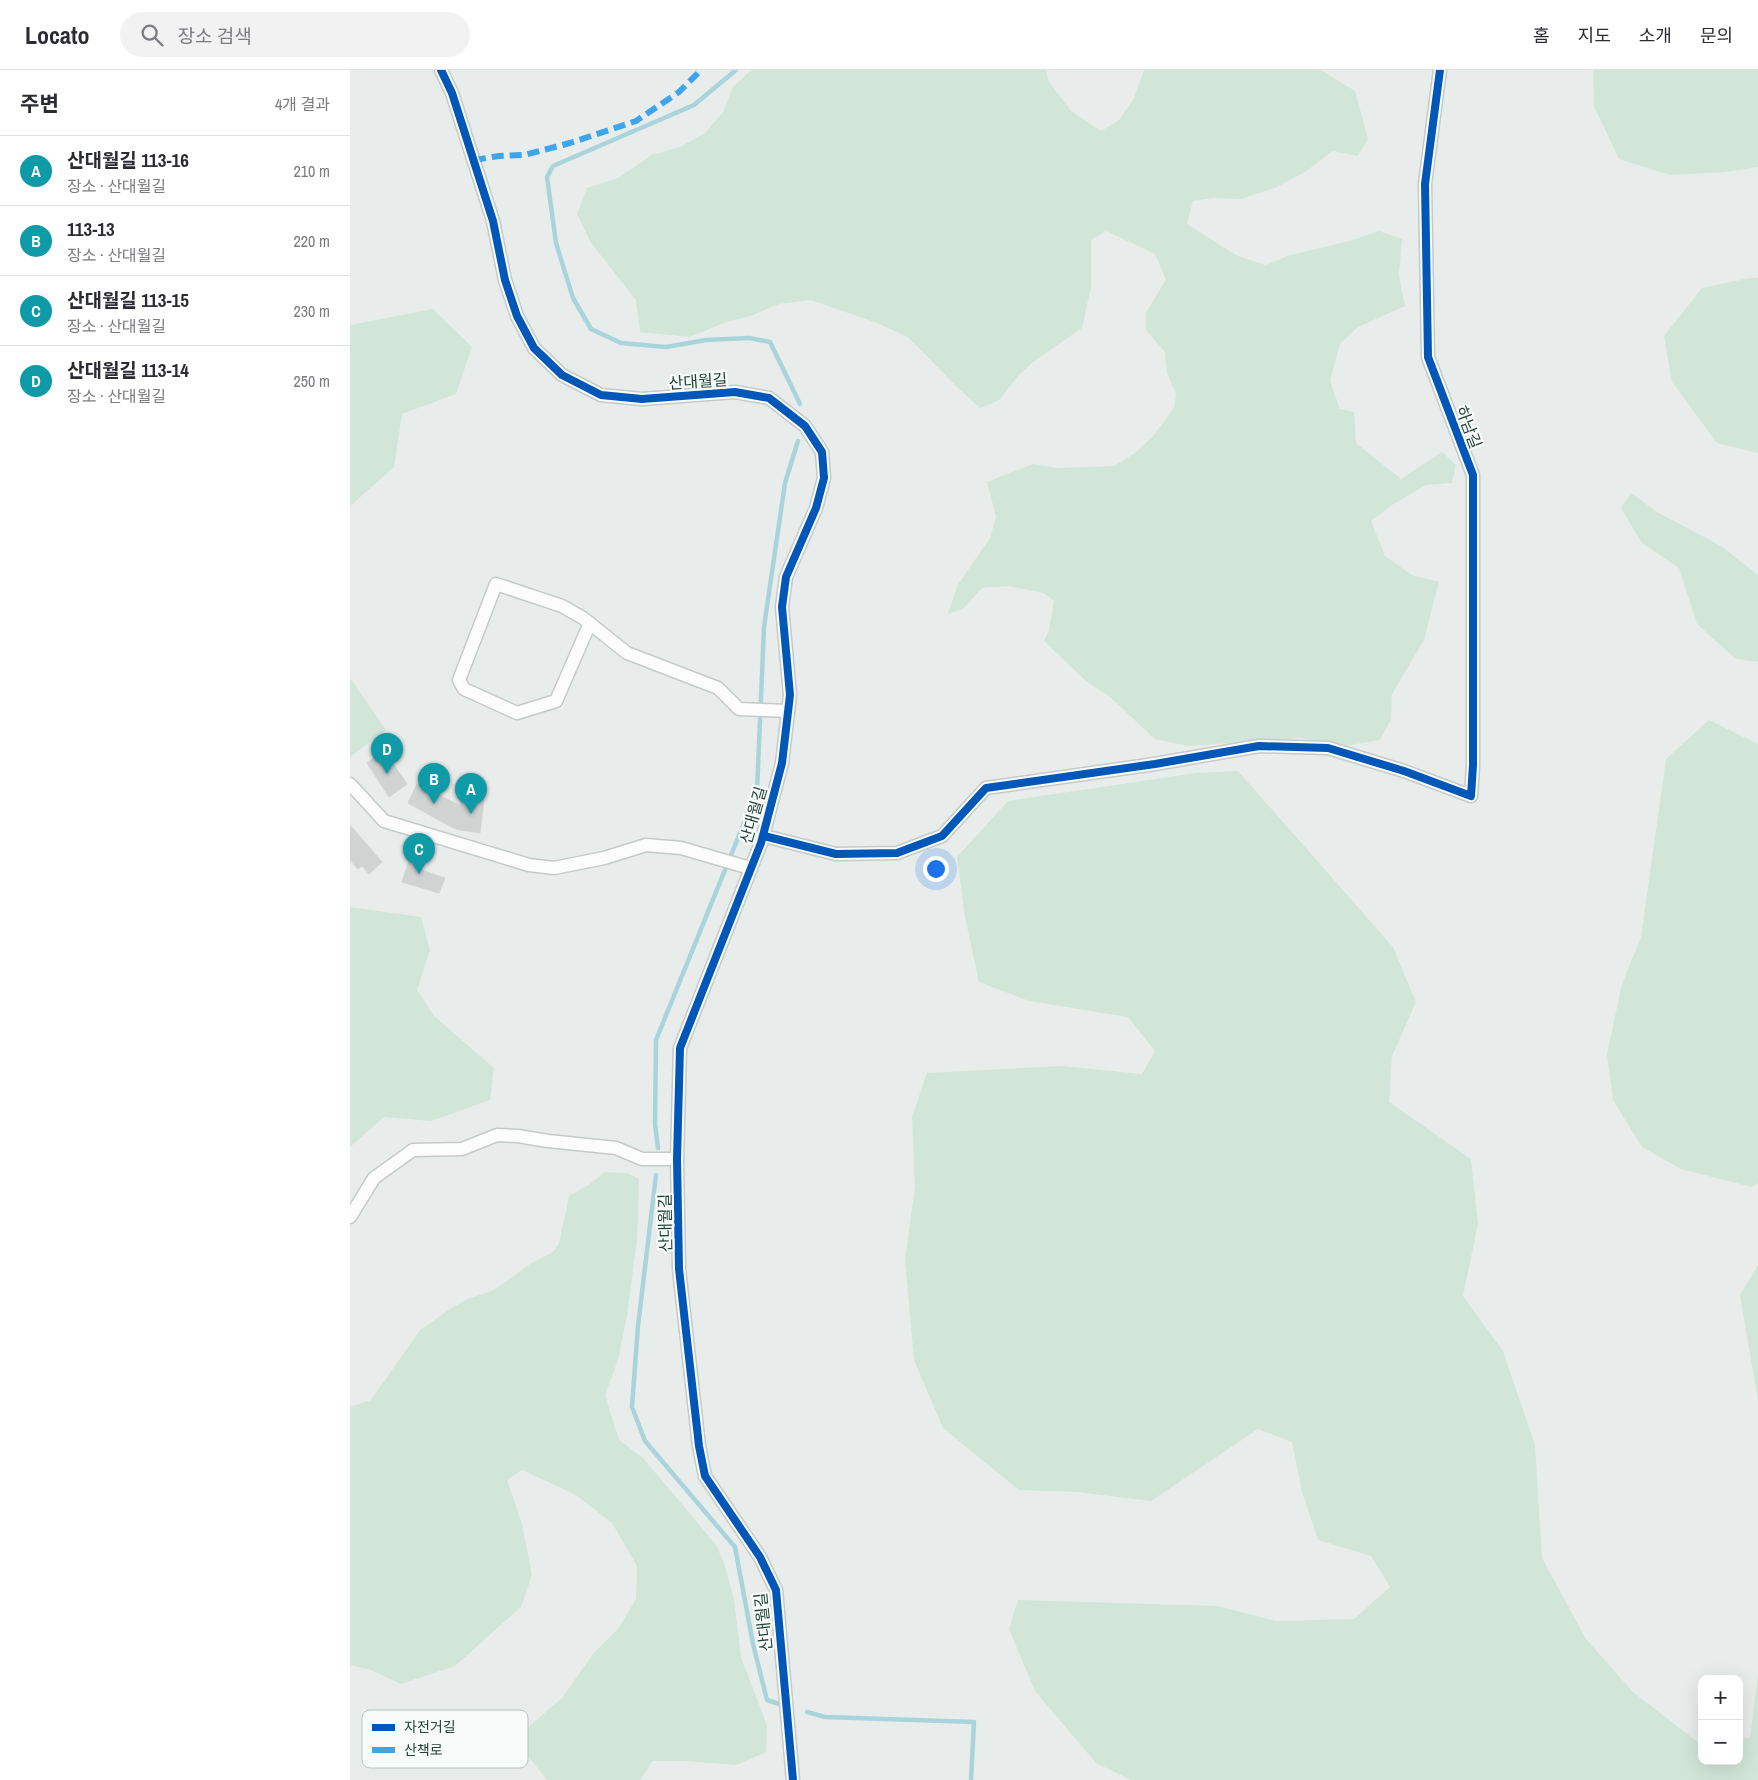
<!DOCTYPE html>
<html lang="ko">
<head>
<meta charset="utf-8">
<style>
	:root { --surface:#fff; --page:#f2f2f3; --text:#2b2b33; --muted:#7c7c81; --line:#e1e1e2; --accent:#b45309 }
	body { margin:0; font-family:"Archivo Narrow","Noto Sans KR",sans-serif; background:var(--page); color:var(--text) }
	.controls { position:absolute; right:15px; bottom:15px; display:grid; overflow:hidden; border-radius:10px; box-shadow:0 5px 20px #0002 }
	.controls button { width:45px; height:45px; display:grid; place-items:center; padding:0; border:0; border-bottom:1px solid var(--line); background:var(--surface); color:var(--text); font:25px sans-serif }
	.you { position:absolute; left:585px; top:798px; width:18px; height:18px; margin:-12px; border:4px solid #fff; border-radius:50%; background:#1a73e8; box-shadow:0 0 0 8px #1a73e833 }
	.badge { display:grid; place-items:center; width:32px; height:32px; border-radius:50%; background:var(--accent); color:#fff; font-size:16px; font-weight:700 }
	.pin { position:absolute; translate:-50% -41px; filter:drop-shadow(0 1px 2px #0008) }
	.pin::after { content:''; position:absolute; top:26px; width:18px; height:15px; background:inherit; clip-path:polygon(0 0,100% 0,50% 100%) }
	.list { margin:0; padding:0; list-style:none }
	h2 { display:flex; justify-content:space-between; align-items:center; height:65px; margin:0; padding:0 20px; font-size:21px }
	h2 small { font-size:16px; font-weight:400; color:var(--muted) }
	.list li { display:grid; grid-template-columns:32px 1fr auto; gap:15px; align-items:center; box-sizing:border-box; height:70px; padding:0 20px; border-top:1px solid var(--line) }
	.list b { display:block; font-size:19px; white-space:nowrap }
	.list p { margin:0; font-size:16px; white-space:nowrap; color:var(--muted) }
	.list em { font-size:16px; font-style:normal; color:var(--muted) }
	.icon { flex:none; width:28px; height:28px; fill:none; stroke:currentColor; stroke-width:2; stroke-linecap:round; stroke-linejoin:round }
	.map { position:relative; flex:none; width:1408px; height:1710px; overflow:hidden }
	header { display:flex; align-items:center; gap:30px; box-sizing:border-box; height:70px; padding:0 25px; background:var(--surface); border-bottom:1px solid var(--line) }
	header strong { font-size:24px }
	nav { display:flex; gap:28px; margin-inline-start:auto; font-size:18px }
	.search { width:350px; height:45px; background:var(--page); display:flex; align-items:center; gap:12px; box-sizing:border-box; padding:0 18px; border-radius:28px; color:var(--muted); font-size:19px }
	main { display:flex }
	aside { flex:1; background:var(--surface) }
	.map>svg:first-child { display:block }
	.green { fill:#d1e6d8 }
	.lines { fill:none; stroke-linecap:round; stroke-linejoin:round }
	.stream { stroke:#a9d4db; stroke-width:4.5 }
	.building { fill:#cfd4d2; stroke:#d1d6d4 }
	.street-casing { stroke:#c5cac8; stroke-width:15 }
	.street { stroke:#fcfcfc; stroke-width:12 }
	.quiet { stroke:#3ea4ec; stroke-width:6; stroke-dasharray:12 6; stroke-linecap:butt }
	.cycleway-casing { stroke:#f7fbf9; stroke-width:11 }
	.cycleway { stroke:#0057b8; stroke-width:8 }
	.labels { text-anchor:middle; stroke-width:4.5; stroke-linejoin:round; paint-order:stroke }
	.street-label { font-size:16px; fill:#24423a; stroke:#f7fbf9 }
	.key { fill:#f7fbf9; stroke:#b8c4c0; stroke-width:1 }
	.key-label { font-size:14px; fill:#24423a }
</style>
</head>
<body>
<header>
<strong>Locato</strong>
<div class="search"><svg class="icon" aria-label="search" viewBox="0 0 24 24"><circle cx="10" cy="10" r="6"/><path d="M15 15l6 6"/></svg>장소 검색</div>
<nav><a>홈</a><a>지도</a><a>소개</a><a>문의</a></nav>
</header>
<main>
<aside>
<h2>주변<small>4개 결과</small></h2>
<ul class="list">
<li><span class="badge" style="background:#0f9aa8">A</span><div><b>산대월길 113-16</b><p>장소 · 산대월길</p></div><em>210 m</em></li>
<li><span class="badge" style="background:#0f9aa8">B</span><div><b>113-13</b><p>장소 · 산대월길</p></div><em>220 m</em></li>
<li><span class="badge" style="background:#0f9aa8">C</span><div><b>산대월길 113-15</b><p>장소 · 산대월길</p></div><em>230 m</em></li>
<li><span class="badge" style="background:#0f9aa8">D</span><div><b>산대월길 113-14</b><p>장소 · 산대월길</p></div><em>250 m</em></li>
</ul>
</aside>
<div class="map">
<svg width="1408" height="1710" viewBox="0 0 1408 1710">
	<rect width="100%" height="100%" fill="#e8edeb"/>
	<!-- green -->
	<g class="green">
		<path d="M403,0H696L699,12L721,41L751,61L769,50L784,28L794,0H971L1005,21L1018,69L1008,86L983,81L955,102L925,118L891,129L863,128L843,131L837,154L886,185L915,195L940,185L1000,171L1029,161L1052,169L1049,205L1055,236L1008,257L990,274L980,311L990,339L1004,342L1006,373L1051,409L1092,382L1106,395L1102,413L1076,415L1042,435L1021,451L1035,486L1062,505L1089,512L1074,570L1042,624L1041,649L1030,670L994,676L951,668L838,676L805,669L760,627L737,612L694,571L699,560L704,531L694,523L659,516L632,518L613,539L598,544L607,516L640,468L646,447L637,412L683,394L708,398L764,396L785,383L803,366L824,338L826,324L817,303L815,282L796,260V242L816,210L805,184L756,161L741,170V217L732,258L683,292L668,306L649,330L630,338L607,317L558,267L527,253L461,230L429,234L403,245L377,252L339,267L290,262L286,230L241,173L227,144L237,118L268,108L302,85L330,77L355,63L373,42L383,17L399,2Z"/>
		<path d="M1243,0H1408V97L1375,102L1320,105L1269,89L1244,36Z"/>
		<path d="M1399,208H1408V383L1367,373L1322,312L1314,266L1352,218Z"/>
		<path d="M83,239L122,277L106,324L52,344L44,397L0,436V255Z"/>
		<path d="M1281,423L1307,442L1371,476L1408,505V592L1386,589L1347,554L1329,498L1292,473L1271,438Z"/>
		<path d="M0,608L36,660L0,687Z"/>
		<path d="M1359,650L1408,674V1113L1402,1117L1331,1099L1292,1077L1263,1030L1257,984L1272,914L1291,867L1316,689Z"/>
		<path d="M888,701L1043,877L1066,932L1042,986L1039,1032L1121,1089L1128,1154L1113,1226L1153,1281L1185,1375L1192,1488L1236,1569L1283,1622L1349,1673H1352V1691H1389V1669L1400,1668L1408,1604V1710H781L746,1693L685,1621L659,1559L668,1530L868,1536L926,1551L1004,1549L1040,1517L1021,1486L968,1470L952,1422L942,1372L908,1359L801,1431L727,1422L669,1420L593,1358L564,1290L555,1190L565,1117L562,1047L577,1003L711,996L792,1004L805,981L778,947L679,931L629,912L615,847L607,787L658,731L846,703Z"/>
		<path d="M0,837L71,847L80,880L67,920L84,946L144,998L140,1030L81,1051L34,1047L0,1077Z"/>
		<path d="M255,1102L277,1103L289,1109L287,1170L277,1246L268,1290L255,1325L269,1370L292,1387L336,1439L366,1475L374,1493L384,1529L391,1587L417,1655L416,1682L387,1695L333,1691H303L290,1710H197L164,1669L212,1628L243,1584L268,1559L286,1529L287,1496L262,1453L226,1425L172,1400L157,1410L172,1454L182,1505L171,1537L105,1596L51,1614L21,1600L0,1595V1337L21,1330L70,1260L103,1237L118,1229L144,1220L180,1194L203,1182L209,1174L219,1126L240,1114Z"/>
		<path d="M1408,1195V1330L1390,1225Z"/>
	</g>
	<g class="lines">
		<!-- stream -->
		<g class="stream">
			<path d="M386,0L344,35L203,96L197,107L206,173L223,228L241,259L271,273L316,277L356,270L399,268L420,272L450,334"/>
			<path d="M308,1078L305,1054L306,970L407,721L414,557L435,413L448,371"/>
			<path d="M306,1105L288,1256L282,1337L295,1371L385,1477L403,1574L417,1630L432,1635"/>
			<path d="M457,1642L475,1647L624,1652L621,1710"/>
		</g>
	</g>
	<!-- building -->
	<g class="building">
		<path d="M34,680L57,714L39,727L17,693Z"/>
		<path d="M67,714L111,736V719H125L124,728H134L130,763L105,759L58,733Z"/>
		<path d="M0,755L32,792L19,804L12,796L8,799L0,790Z"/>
		<path d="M62,782L76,789L71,800L95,808L89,823L52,812Z"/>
	</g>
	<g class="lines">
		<!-- street casing -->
		<g class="street-casing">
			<g id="street">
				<path d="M91,0L102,23L143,151L155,210L167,246L184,278L212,305L251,325L292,329L385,322L419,328L455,356L472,382L474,408L466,438L436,507L432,537L440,625L432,693L411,773L330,978L327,1089L329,1199L349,1376L355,1406L410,1487L426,1520L443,1710"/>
				<path d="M240,553L206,631L167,643L114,619L109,610L146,514L212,536L233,548L277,583L368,618L389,639L438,641"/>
				<path d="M0,714L34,751L179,795L204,798L254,788L296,775L331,778L400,798"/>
				<path d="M414,766L486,784L547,783L592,766L636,718L805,694L909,676L978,678L1054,701L1121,726L1123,695V405L1078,287L1075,114L1090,0"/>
				<path d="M0,1147L24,1108L63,1080L112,1079L147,1065L168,1066L198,1071L266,1078L292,1089H327"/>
			</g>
		</g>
		<!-- street -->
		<use href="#street" class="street"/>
		<!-- quiet -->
		<path class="quiet" d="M124,90L149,86L174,85L220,73L286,51L329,22L351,0"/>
		<!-- cycleway casing -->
		<g class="cycleway-casing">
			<g id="cycleway">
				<path d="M91,0L102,23L143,151L155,210L167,246L184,278L212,305L251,325L292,329L385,322L419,328L455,356L472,382L474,408L466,438L436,507L432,537L440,625L432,693L411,773L330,978L327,1089L329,1199L349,1376L355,1406L410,1487L426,1520L443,1710"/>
				<path d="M414,766L486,784L547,783L592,766L636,718L805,694L909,676L978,678L1054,701L1121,726L1123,695V405L1078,287L1075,114L1090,0"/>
			</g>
		</g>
		<!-- cycleway -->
		<use href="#cycleway" class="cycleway"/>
	</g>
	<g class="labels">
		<!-- street labels -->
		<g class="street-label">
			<text transform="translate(348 311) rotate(-4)" y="6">산대월길</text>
			<text transform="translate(1119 357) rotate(69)" y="6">하남길</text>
			<text transform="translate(403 745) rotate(-74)" y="6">산대월길</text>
			<text transform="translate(315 1153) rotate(-91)" y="6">산대월길</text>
			<text transform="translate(413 1552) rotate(-96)" y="6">산대월길</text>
		</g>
	</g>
	<!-- legend -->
	<rect x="12" y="1640" width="166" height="58" rx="8" class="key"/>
	<rect x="22" y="1654" width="23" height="7" fill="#0057b8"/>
	<rect x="22" y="1677" width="23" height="6" fill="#3ea4ec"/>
	<g class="key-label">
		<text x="54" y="1662">자전거길</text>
		<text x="54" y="1685">산책로</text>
	</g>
</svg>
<div class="controls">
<button>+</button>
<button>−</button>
</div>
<div class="you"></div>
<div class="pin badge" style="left:121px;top:744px;background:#0f9aa8">A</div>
<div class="pin badge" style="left:84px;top:734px;background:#0f9aa8">B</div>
<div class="pin badge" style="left:69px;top:804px;background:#0f9aa8">C</div>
<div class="pin badge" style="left:37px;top:704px;background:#0f9aa8">D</div>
</div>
</main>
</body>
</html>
